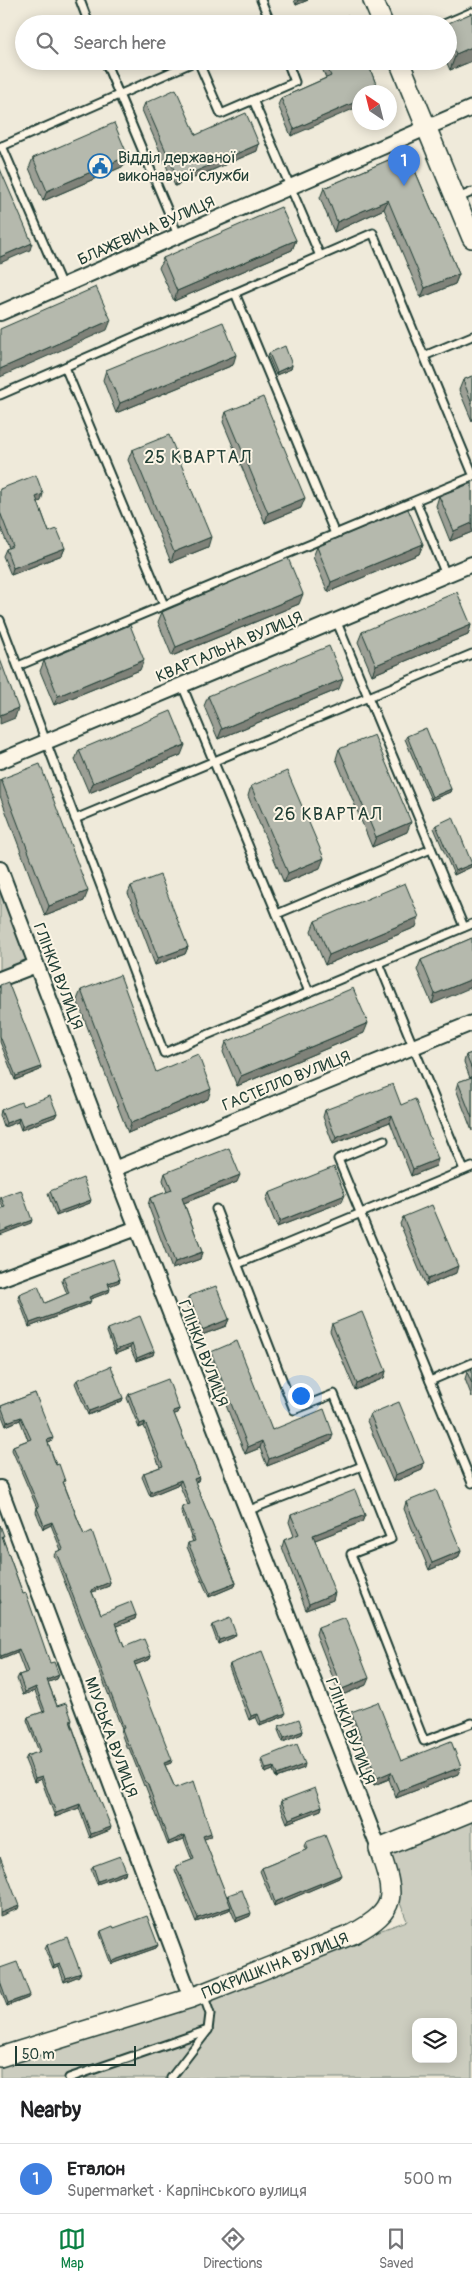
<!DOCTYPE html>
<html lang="en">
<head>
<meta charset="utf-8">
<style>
	:root { --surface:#fff; --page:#f6f6f6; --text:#202124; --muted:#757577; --line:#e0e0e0; --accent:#0b8043 }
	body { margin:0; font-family:Pangolin,sans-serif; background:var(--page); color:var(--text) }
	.controls { position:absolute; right:15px; bottom:15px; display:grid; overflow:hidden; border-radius:10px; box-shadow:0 2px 12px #0003 }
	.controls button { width:45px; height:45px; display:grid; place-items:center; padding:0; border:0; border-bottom:1px solid var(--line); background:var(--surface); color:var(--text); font:25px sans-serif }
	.compass { position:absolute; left:352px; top:85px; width:45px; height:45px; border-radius:50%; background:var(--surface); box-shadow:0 2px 12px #0003; rotate:325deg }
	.scale { position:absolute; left:15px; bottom:12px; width:121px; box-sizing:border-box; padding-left:5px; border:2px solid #1f3d34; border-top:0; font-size:14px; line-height:18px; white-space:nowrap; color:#1f3d34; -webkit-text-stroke:4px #fcf5e5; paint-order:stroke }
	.you { position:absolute; left:300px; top:1395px; width:18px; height:18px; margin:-12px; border:4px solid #fff; border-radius:50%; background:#1a73e8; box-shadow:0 0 0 8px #1a73e833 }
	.badge { display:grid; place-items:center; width:32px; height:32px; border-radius:50%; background:var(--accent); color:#fff; font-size:16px; font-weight:700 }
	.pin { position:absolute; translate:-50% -41px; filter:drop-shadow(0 1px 2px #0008) }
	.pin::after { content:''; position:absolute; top:26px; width:18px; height:15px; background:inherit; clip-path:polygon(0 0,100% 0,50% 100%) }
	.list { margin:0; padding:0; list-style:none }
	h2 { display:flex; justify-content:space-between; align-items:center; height:65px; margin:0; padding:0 20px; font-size:21px }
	h2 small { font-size:16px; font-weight:400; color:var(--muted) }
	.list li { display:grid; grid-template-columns:32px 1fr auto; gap:15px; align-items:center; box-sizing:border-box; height:70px; padding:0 20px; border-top:1px solid var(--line) }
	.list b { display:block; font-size:19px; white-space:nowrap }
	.list p { margin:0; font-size:16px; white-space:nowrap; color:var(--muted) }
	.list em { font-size:16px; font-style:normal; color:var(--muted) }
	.icon { flex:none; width:28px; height:28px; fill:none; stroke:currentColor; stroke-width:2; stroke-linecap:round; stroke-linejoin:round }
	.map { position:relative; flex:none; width:472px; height:2078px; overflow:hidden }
	.search { position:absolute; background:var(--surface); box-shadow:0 2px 12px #0003; left:15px; right:15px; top:15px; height:55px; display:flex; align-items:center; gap:12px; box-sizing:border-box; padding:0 18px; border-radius:28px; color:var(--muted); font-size:19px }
	.sheet { height:135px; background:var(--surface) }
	nav { display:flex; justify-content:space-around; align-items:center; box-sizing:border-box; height:70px; border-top:1px solid var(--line); background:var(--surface); font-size:14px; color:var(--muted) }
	nav a { display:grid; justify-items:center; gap:2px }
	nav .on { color:var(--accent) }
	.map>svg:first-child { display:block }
	.green { fill:#cccdbf; stroke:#76857a; fill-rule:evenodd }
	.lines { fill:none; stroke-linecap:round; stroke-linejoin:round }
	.lane-casing { stroke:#1f3d34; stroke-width:11 }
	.street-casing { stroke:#1f3d34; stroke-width:18 }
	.secondary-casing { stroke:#1f3d34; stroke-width:22 }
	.lane { stroke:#fcf5e5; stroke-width:7 }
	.street { stroke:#fcf5e5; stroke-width:14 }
	.secondary { stroke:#fcf5e5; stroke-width:19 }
	.wall { fill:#9c9f95; stroke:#1f3d34 }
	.shaded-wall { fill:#7f8279; stroke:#1f3d34 }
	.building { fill:#b5b9ad; stroke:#1f3d34 }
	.labels { text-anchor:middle; stroke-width:4; stroke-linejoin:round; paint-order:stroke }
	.poi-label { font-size:16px; fill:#1f3d34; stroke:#fcf5e5; text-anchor:start }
	.street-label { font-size:16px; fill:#1f3d34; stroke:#fcf5e5 }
	.neighbourhood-label { font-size:18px; letter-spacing:1px; fill:#1f3d34; stroke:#fcf5e5 }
</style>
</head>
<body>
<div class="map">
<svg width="472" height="2078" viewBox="0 0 472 2078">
	<rect width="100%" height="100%" fill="#efeada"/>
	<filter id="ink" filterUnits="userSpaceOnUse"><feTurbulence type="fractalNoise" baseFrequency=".02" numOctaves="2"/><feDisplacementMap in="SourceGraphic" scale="10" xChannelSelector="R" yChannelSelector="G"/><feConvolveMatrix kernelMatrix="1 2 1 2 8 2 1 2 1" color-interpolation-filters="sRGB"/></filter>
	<g filter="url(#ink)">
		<!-- green -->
		<g class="green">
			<path d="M0,882L31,962L0,974Z"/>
			<path d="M472,1810V2078H0V2057L191,1998L407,1921L379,1849ZM416,2022H453V2059H416Z"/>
		</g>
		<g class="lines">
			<!-- lane casing -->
			<g class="lane-casing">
				<g id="lane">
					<path d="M80,0L89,24"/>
					<path d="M261,0L271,24"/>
					<path d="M444,24L472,12"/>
					<path d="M105,61L178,235"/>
					<path d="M198,61L221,114L295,82L287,61"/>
					<path d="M253,100L320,256"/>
					<path d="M2,146L62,286"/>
					<path d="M0,147L196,61"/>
					<path d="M456,199L472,192"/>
					<path d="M235,293L335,534"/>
					<path d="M424,356L472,336"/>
					<path d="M65,367L164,605"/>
					<path d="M0,395L373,233L472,472"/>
					<path d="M416,501L446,575"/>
					<path d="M0,620L164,1053L472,924"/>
					<path d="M336,620L464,927"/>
					<path d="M18,666L472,477"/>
					<path d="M182,685L309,992"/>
					<path d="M75,819L472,654"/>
					<path d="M277,914L431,849"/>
					<path d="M379,963L464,1170"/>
					<path d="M384,1140L338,1159L472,1483"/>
					<path d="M216,1209L294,1410L334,1394L391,1539L351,1554L424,1741L472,1723"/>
					<path d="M238,1264L472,1167"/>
					<path d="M430,1381L472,1363"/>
					<path d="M247,1511L362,1466"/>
					<path d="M69,2078L208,2030"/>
					<path d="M171,2078L208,2030L210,2014L203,1994"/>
				</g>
			</g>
			<!-- street casing -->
			<g class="street-casing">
				<g id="street">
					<path d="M0,313L472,108"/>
					<path d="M0,761L472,564"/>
					<path d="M0,869L114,1169L379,1849"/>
					<path d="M0,979L36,965"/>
					<path d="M114,1169L472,1023"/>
					<path d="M0,1279L137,1228"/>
					<path d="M0,1488L191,1998"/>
				</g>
			</g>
			<!-- secondary casing -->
			<g class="secondary-casing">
				<g id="secondary">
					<path d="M373,0L383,24"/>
					<path d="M399,61L472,238"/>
					<path id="s1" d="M0,2057L191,1998L353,1934C399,1909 395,1896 379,1849L472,1811"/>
				</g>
			</g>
			<!-- lane -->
			<use href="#lane" class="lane"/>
			<!-- street -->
			<use href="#street" class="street"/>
			<!-- secondary -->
			<use href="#secondary" class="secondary"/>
		</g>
		<!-- wall -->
		<g class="wall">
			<path d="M294,0H308L296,5Z"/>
			<path d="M472,13V61L450,70L446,61H448V24Z"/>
			<path d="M319,61H367L379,92H360L291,136L278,105L281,98L326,78Z"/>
			<path d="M145,103L196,135L257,151L175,186L142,110Z"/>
			<path d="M407,152L459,274L455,284L421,298L384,209L334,232L320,198L324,188Z"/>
			<path d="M128,156L124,166L43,201L29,168L33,158Z"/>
			<path d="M296,240L292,250L174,301L159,268L163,258Z"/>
			<path d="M269,353L292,365L291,369L276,375L268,356Z"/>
			<path d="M233,365L116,413L103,380L106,370Z"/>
			<path d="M472,376V421L459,390L463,380Z"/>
			<path d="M226,412L301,508L265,523L223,422Z"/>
			<path d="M132,450L208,547L171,562L128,460Z"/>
			<path d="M472,483V532L450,541L436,506L439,496Z"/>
			<path d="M0,489L41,501L38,502L49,532L65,548L62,555L11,575L3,556L6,549L9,548L0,526Z"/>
			<path d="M423,544L419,554L328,592L313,557L317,547Z"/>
			<path d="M299,604L172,656L158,622L162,612Z"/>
			<path d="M471,625L468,635L372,675L358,642L362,632Z"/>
			<path d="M44,661L140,670L54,705L40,671Z"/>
			<path d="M339,689L218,739L204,706L208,696Z"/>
			<path d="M407,736L451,789L450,792L431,800L405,739Z"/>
			<path d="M339,749L407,832L372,847L336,759Z"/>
			<path d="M79,750L181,755L89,793L75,760Z"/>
			<path d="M1,779L84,901L45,916L0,796V782Z"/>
			<path d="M251,786L320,868L284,883L248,796Z"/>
			<path d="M436,825L471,867L454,875L434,828Z"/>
			<path d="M131,886L188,947L185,954L155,965L128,893Z"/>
			<path d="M315,921L416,927L325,965L311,931Z"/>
			<path d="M472,938L432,1004L417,970L421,960Z"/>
			<path d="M0,985L40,1070L15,1080L0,1042Z"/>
			<path d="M81,990L156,1072L208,1099L128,1133L77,1000Z"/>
			<path d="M364,1033L237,1086L223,1052L226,1042Z"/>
			<path d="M472,1053V1131L456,1089L458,1082L470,1078L464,1062L466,1055Z"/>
			<path d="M401,1105L436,1166L411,1176L390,1122L333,1144L323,1117L325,1110Z"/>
			<path d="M23,1106L57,1113L55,1117L21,1130L18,1122L4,1127L0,1115L1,1110Z"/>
			<path d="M165,1173L237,1182L184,1203L202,1252L200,1259L172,1269L148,1205L150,1198L167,1192L163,1180Z"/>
			<path d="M50,1191L90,1203L56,1216L48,1194Z"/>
			<path d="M269,1193L342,1202L277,1227L266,1200Z"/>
			<path d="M1,1197L31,1223L3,1208L0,1201Z"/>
			<path d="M403,1217L456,1273L426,1286L400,1224Z"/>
			<path d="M63,1277L120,1279L119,1282L109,1286V1292L90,1299L89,1304L29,1327L18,1297L19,1294L45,1303L67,1294L62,1281Z"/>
			<path d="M189,1296L229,1319L226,1326L199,1336L186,1303Z"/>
			<path d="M332,1324L386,1371L384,1378L355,1390L330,1331Z"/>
			<path d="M108,1329L154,1351L153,1355L136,1361L130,1348L115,1354L107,1332Z"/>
			<path d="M211,1352L272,1430L331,1441L267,1466L260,1448L245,1454L208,1359Z"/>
			<path d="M472,1370V1397L465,1379L467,1372Z"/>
			<path d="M77,1380L123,1398L122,1401L88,1415L75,1383Z"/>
			<path d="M35,1393L51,1442L48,1443L84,1535L110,1582L109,1586L92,1592L101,1614L136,1615L135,1619L116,1626L124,1647L151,1656L150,1659L135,1665L171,1763L165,1765L175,1788L210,1837L204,1839L227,1898L228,1895L250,1916L236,1922L230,1908L229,1910L196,1922L175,1870L176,1866L192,1860L184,1839L168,1845L145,1785L144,1786L129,1748L127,1749L121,1733L122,1729L54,1555L56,1552L61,1550L51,1525L43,1529L36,1512L37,1508L12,1450L13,1446L28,1440L20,1420L6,1426L0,1411L1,1406Z"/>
			<path d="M129,1394L179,1409L178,1413L174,1414L199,1477L198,1481L195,1482L236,1583L235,1586L209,1597L187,1547L188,1543L193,1542L181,1511L182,1507L188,1505L179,1484L150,1496L142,1477L144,1473L160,1467L144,1426L139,1428L127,1398Z"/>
			<path d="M370,1414L424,1463L422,1470L393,1482L367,1421Z"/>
			<path d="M406,1502L461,1551L458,1558L429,1570L404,1509Z"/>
			<path d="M291,1515H365L362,1522L315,1540L333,1600L306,1610L282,1547L284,1540L294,1536L289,1522Z"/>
			<path d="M0,1525L3,1539L23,1594L50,1663L59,1675L57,1679L48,1682L57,1706L72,1720L71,1723L110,1830L90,1838L79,1808L55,1817L41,1779L34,1782L25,1760L27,1756L39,1752L27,1720L28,1717L43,1712L35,1691L23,1695L17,1679L19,1675L25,1673L17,1652L0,1659Z"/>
			<path d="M213,1625L236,1634L234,1637L218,1644L212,1628Z"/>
			<path d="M318,1627L366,1685L340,1696L316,1634Z"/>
			<path d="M230,1664L284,1716L260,1726L256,1717L249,1720L229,1667Z"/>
			<path d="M351,1712L401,1761L458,1774L396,1798L389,1779L374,1785L349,1719Z"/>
			<path d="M279,1726L303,1731L302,1734L283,1742L278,1730Z"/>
			<path d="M262,1758L304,1768L276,1778L273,1770L265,1773L261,1762Z"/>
			<path d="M281,1801L322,1806L321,1810L287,1823L280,1805Z"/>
			<path d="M306,1842L341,1875L339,1878L274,1906L260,1871L262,1868L306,1850L304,1846Z"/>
			<path d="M93,1866L125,1874L97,1884L91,1869Z"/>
			<path d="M114,1928L158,1945L156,1948L111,1964L100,1934L101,1931Z"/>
			<path d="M47,1945L79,1976L64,1982L59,1967L53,1969L45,1949Z"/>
			<path d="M0,1968L28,1998L7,2006L0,1988Z"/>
		</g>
		<!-- shaded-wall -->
		<g class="shaded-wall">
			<path d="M298,0H308L296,5Z"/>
			<path d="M472,47V61L450,70L456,54Z"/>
			<path d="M360,100V106L291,136L294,129Z"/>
			<path d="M259,144L257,151L175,186L178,179Z"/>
			<path d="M128,156L124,166L43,201L47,191Z"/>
			<path d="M388,200L384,209L334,232L337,222Z"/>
			<path d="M296,240L292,250L174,301L177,291Z"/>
			<path d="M32,243L30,250L0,263V257Z"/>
			<path d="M459,274L455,284L421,298L425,288Z"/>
			<path d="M111,320L107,330L0,377V369Z"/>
			<path d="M236,355L233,365L116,413L120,403Z"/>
			<path d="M292,365L291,369L276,375L277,372Z"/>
			<path d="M43,494L41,501L33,504L36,497Z"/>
			<path d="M305,498L301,508L265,523L268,513Z"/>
			<path d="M472,523V532L450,541L454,531Z"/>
			<path d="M211,537L208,547L171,562L174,552Z"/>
			<path d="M423,544L419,554L328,592L331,582Z"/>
			<path d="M65,548L62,555L11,575L13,568Z"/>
			<path d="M303,594L299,604L172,656L176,647Z"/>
			<path d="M471,625L468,635L372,675L376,665Z"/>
			<path d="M144,660L140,670L54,705L58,696Z"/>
			<path d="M343,679L339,689L218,739L222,729Z"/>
			<path d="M18,708L15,718L0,724V715Z"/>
			<path d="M185,745L181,755L89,793L93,783Z"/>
			<path d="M451,789L450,792L431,800L432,797Z"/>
			<path d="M411,822L407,832L372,847L376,837Z"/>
			<path d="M324,858L320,868L284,883L288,873Z"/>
			<path d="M472,864L471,867L454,875L455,871Z"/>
			<path d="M88,891L84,901L45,916L49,906Z"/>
			<path d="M419,917L416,927L325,965L329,955Z"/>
			<path d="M188,947L185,954L155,965L158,958Z"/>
			<path d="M472,979V987L432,1004L435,994Z"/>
			<path d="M368,1023L364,1033L237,1086L241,1076Z"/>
			<path d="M41,1067L40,1070L15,1080L16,1076Z"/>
			<path d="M211,1089L208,1099L128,1133L131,1123Z"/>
			<path d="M57,1113L55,1117L21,1130L22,1126Z"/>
			<path d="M392,1115L390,1122L333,1144L336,1138Z"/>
			<path d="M19,1118L18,1122L4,1127L6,1123Z"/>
			<path d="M438,1159L436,1166L411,1176L413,1169Z"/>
			<path d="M240,1175L237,1182L179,1205L182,1198Z"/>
			<path d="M345,1195L342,1202L277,1227L280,1221Z"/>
			<path d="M91,1200L90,1203L56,1216L58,1212Z"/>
			<path d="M32,1220L31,1223L0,1235V1232Z"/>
			<path d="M202,1252L200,1259L172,1269L175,1262Z"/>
			<path d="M458,1266L456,1273L426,1286L428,1279Z"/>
			<path d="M120,1279L119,1282L107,1287L108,1283Z"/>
			<path d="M110,1289L109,1292L88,1300L89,1297Z"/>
			<path d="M91,1301L89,1304L29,1327L30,1323Z"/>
			<path d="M229,1319L226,1326L199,1336L202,1330Z"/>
			<path d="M132,1344L130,1348L115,1354L116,1350Z"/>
			<path d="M154,1351L153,1355L136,1361L137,1358Z"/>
			<path d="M386,1371L384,1378L355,1390L357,1384Z"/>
			<path d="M123,1398L122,1401L88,1415L89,1411Z"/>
			<path d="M179,1409L178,1413L172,1415L173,1411Z"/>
			<path d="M21,1417L20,1420L6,1426L7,1422Z"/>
			<path d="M145,1422L144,1426L139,1428L140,1424Z"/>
			<path d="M333,1434L331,1441L267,1466L269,1459Z"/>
			<path d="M53,1438L51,1442L45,1444L47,1440Z"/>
			<path d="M262,1441L260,1448L245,1454L248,1447Z"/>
			<path d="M424,1463L422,1470L393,1482L395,1475Z"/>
			<path d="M199,1477L198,1481L193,1483L194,1479Z"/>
			<path d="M181,1480L179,1484L150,1496L151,1492Z"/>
			<path d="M365,1515L362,1522L310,1542L313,1535Z"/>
			<path d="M52,1522L51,1525L43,1529L44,1525Z"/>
			<path d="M461,1551L458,1558L429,1570L432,1563Z"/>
			<path d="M110,1582L109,1586L90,1593L91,1590Z"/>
			<path d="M236,1583L235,1586L209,1597L210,1593Z"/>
			<path d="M335,1593L333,1600L306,1610L309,1604Z"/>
			<path d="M136,1615L135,1619L114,1627L115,1623Z"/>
			<path d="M236,1634L234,1637L218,1644L219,1640Z"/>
			<path d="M19,1649L17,1652L0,1659L1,1656Z"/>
			<path d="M151,1656L150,1659L133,1666L134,1662Z"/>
			<path d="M59,1675L57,1679L46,1683L47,1680Z"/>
			<path d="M369,1678L366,1685L340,1696L342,1689Z"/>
			<path d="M36,1687L35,1691L23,1695L25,1692Z"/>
			<path d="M286,1713L284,1716L260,1726L261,1722Z"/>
			<path d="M258,1714L256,1717L249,1720L251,1716Z"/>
			<path d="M303,1731L302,1734L283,1742L284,1738Z"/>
			<path d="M172,1760L171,1763L163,1766L164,1763Z"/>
			<path d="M305,1764L304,1768L276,1778L277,1775Z"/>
			<path d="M274,1767L273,1770L265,1773L266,1769Z"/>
			<path d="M461,1767L458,1774L396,1798L399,1791Z"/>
			<path d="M391,1772L389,1779L374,1785L377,1778Z"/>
			<path d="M42,1776L41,1779L34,1782L35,1778Z"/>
			<path d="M80,1804L79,1808L55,1817L56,1813Z"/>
			<path d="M322,1806L321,1810L287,1823L289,1819Z"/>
			<path d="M111,1827L110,1830L90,1838L91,1834Z"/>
			<path d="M211,1833L210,1837L202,1840L203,1836Z"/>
			<path d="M185,1835L184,1839L168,1845L169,1842Z"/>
			<path d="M126,1871L125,1874L97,1884L98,1881Z"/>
			<path d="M341,1875L339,1878L274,1906L275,1902Z"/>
			<path d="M19,1906L18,1909L0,1916V1913Z"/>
			<path d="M231,1907L229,1910L196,1922L198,1918Z"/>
			<path d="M251,1913L250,1916L236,1922L237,1918Z"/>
			<path d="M158,1945L156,1948L111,1964L112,1961Z"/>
			<path d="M60,1964L59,1967L53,1969L54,1966Z"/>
			<path d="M81,1973L79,1976L64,1982L66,1978Z"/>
			<path d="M30,1995L28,1998L7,2006L8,2003Z"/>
		</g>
		<!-- building -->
		<g class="building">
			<path d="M472,13V47L456,54L448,35V24H446Z"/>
			<path d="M348,15L351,24H328Z"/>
			<path d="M324,61H367L379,92H360V100L294,129L281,98L331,76Z"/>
			<path d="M176,89L196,135L246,113L259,144L178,179L145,103Z"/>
			<path d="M114,123L128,156L47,191L33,158Z"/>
			<path d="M407,152L459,274L425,288L388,200L337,222L324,188Z"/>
			<path d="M0,169L32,243L0,257Z"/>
			<path d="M281,207L296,240L177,291L163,258Z"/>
			<path d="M96,287L111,320L0,369V329Z"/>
			<path d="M223,322L236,355L120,403L106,370Z"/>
			<path d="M285,346L292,365L277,372L269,353Z"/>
			<path d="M472,376V403L463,380Z"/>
			<path d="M263,397L305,498L268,513L226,412Z"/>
			<path d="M169,435L211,537L174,552L132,450Z"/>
			<path d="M36,475L43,494L36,497L49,532L57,529L65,548L13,568L6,549L13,546L0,512V489Z"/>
			<path d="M472,483V523L454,531L439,496Z"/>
			<path d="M408,509L423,544L331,582L317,547Z"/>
			<path d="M288,558L303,594L176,647L162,612Z"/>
			<path d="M457,592L471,625L376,665L362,632Z"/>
			<path d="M130,625L144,660L58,696L44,661Z"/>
			<path d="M329,646L343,679L222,729L208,696Z"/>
			<path d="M0,659L18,708L0,715Z"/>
			<path d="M171,711L185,745L93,783L79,750Z"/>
			<path d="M426,728L451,789L432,797L407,736Z"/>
			<path d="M374,735L411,822L376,837L339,749Z"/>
			<path d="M40,764L88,891L49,906L1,779Z"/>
			<path d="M287,771L324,858L288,873L251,786Z"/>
			<path d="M453,817L472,864L455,871L436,825Z"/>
			<path d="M160,875L188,947L158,958L131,886Z"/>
			<path d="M405,883L419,917L329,955L315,921Z"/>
			<path d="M472,938V979L435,994L421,960Z"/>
			<path d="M120,975L156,1072L198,1054L211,1089L131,1123L81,990Z"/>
			<path d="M8,982L41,1067L16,1076L0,1036V985Z"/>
			<path d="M353,988L368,1023L241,1076L226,1042Z"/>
			<path d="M472,1053V1070L466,1055Z"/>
			<path d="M472,1077V1118L458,1082Z"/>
			<path d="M393,1084L401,1105L415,1099L438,1159L413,1169L392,1115L336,1138L325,1110Z"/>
			<path d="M50,1096L57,1113L22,1126L19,1118L6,1123L1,1110L21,1102L23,1106Z"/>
			<path d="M229,1148L240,1175L182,1198L202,1252L175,1262L150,1198L172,1190L165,1173Z"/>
			<path d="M334,1167L345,1195L280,1221L269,1193Z"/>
			<path d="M83,1178L91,1200L58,1212L50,1191Z"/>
			<path d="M21,1190L32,1220L0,1232V1209L5,1207L1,1197Z"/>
			<path d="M432,1205L458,1266L428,1279L403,1217Z"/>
			<path d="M113,1259L120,1279L108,1283L110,1289L89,1297L91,1301L30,1323L19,1294L38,1286L45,1303L69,1293L63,1277Z"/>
			<path d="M216,1286L229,1319L202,1330L189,1296Z"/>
			<path d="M362,1312L386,1371L357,1384L332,1324Z"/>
			<path d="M140,1316L154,1351L137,1358L132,1344L116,1350L108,1329Z"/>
			<path d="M237,1341L272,1430L324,1409L333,1434L269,1459L262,1441L248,1447L211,1352Z"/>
			<path d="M111,1366L123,1398L89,1411L77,1380Z"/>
			<path d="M472,1370V1384L467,1372Z"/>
			<path d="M168,1379L179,1409L173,1411L199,1477L194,1479L236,1583L210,1593L188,1543L195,1541L182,1507L190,1504L181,1480L151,1492L144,1473L163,1466L145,1422L140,1424L129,1394Z"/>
			<path d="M35,1393L53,1438L47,1440L56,1465L59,1464L65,1481L63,1482L84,1535L92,1531L110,1582L91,1590L101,1614L131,1602L136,1615L115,1623L124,1647L144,1639L151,1656L134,1662L172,1760L164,1763L175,1788L194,1781L211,1833L203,1836L231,1907L198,1918L176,1866L194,1859L185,1835L169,1842L147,1782H145L130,1745H128L122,1729L124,1728L56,1552L63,1549L52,1522L44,1525L37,1508L39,1507L13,1446L31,1439L21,1417L7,1422L1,1406Z"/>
			<path d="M399,1402L424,1463L395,1475L370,1414Z"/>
			<path d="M355,1490L365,1515L313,1535L335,1593L309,1604L284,1540L299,1534L291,1515Z"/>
			<path d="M436,1490L461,1551L432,1563L406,1502Z"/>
			<path d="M0,1525L4,1536H2L23,1594L26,1593L50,1663L54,1662L59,1675L47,1680L57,1706L66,1703L72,1720L70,1721L84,1760L111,1827L91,1834L80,1804L56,1813L42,1776L35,1778L27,1756L41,1751L28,1717L45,1711L36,1687L25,1692L19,1675L28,1672L19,1649L1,1656L0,1654V1603H1L0,1599Z"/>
			<path d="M345,1617L369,1678L342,1689L318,1627Z"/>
			<path d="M230,1618L236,1634L219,1640L213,1625Z"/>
			<path d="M262,1651L286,1713L261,1722L258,1714L251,1716L230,1664Z"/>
			<path d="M378,1702L401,1761L451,1741L461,1767L399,1791L391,1772L377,1778L351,1712Z"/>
			<path d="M299,1719L303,1731L284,1738L279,1726Z"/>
			<path d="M297,1744L305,1764L277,1775L274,1767L266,1769L262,1758Z"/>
			<path d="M315,1788L322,1806L289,1819L281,1801Z"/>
			<path d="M325,1835L341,1875L275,1902L262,1868L308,1849L306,1842Z"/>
			<path d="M0,1856L19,1906L0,1913Z"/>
			<path d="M120,1856L126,1871L98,1881L93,1866Z"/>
			<path d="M242,1890L251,1913L237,1918L228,1895Z"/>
			<path d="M147,1916L158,1945L112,1961L101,1931L113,1926L114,1928Z"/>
			<path d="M67,1937L81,1973L66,1978L60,1964L54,1966L47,1945Z"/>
			<path d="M17,1962L30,1995L8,2003L0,1981V1968Z"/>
		</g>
	</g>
	<!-- icons -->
	<defs>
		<g id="civic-ring" transform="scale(1.25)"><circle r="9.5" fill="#fcf5e5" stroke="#1f6fb2" stroke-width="1.5"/><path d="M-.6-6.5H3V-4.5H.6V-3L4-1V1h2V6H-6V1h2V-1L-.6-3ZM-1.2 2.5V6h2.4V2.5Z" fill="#1f6fb2"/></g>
	</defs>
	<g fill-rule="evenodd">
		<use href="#civic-ring" x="100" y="166"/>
	</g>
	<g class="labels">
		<!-- poi labels -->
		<g class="poi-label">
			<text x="118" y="163">Відділ державної<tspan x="118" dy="18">виконавчої служби</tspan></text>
		</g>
		<!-- street labels -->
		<g class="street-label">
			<text transform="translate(146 230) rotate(-24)" y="6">БЛАЖЕВИЧА ВУЛИЦЯ</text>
			<text transform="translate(229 646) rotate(-23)" y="6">КВАРТАЛЬНА ВУЛИЦЯ</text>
			<text transform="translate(59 976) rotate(69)" y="6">ГЛІНКИ ВУЛИЦЯ</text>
			<text transform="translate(286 1080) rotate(-22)" y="6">ГАСТЕЛЛО ВУЛИЦЯ</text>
			<text transform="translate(204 1353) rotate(69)" y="6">ГЛІНКИ ВУЛИЦЯ</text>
			<text transform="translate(351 1731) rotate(69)" y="6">ГЛІНКИ ВУЛИЦЯ</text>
			<text transform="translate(112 1737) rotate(70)" y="6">МІУСЬКА ВУЛИЦЯ</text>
			<text dy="6" stroke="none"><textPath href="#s1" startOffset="290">ПОКРИШКІНА ВУЛИЦЯ</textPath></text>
		</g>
		<!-- neighbourhood labels -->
		<g class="neighbourhood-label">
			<text x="198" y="463">25 КВАРТАЛ</text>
			<text x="328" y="820">26 КВАРТАЛ</text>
		</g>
	</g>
</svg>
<div class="controls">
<button><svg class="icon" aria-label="layers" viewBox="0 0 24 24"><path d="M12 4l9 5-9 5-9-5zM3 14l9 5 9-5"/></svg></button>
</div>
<svg class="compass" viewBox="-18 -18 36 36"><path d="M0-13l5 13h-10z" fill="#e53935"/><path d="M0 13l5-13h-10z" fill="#757577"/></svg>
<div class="scale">50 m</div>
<div class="you"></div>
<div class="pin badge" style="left:404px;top:186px;background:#3f7fe0">1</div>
<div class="search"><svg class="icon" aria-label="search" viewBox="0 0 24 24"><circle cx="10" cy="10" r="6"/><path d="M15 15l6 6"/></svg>Search here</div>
</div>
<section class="sheet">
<h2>Nearby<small></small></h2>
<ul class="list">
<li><span class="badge" style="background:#3f7fe0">1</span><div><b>Еталон</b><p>Supermarket · Карпінського вулиця</p></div><em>500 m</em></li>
</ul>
</section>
<nav>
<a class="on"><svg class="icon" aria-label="map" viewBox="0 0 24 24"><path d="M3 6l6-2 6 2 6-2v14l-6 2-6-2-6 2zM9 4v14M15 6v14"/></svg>Map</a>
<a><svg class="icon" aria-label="directions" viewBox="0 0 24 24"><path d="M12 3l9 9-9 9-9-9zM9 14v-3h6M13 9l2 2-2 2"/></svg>Directions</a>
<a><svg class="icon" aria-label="saved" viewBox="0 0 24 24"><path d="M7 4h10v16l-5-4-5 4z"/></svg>Saved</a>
</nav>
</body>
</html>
